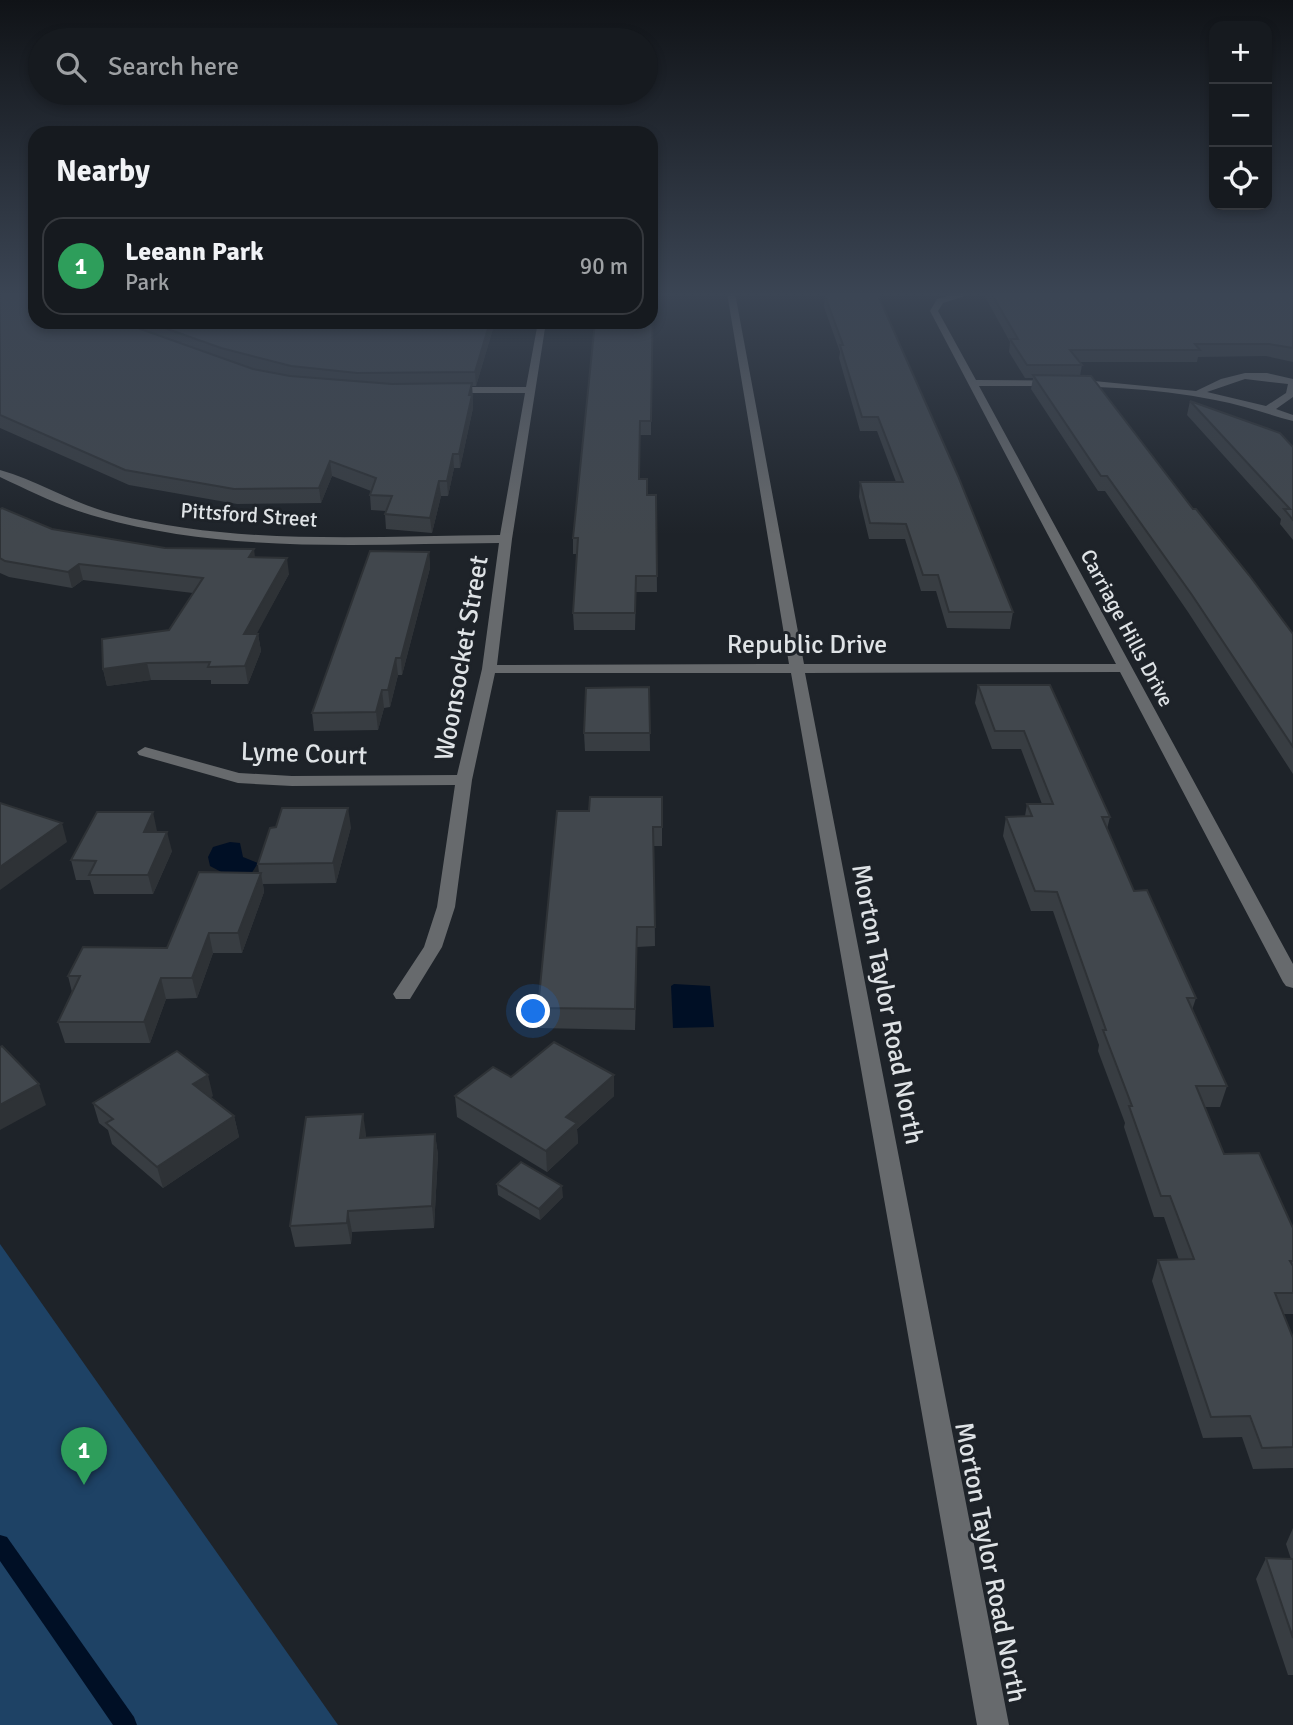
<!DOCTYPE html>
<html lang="en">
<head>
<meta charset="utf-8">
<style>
	:root { --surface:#161a1f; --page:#1f2328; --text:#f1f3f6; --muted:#9ea1a4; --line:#35383d; --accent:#f1a640 }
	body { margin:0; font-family:Signika,sans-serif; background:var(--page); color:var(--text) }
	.controls { position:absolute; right:21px; top:21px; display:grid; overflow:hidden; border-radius:14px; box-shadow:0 4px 10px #0003 }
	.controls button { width:63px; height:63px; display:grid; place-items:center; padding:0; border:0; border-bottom:2px solid var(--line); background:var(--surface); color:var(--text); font:35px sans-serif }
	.you { position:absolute; left:534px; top:1012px; width:24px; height:24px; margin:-18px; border:5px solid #fff; border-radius:50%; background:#1a73e8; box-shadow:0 0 0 10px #1a73e833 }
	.badge { display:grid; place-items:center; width:46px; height:46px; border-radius:50%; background:var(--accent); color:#fff; font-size:23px; font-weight:700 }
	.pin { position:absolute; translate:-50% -58px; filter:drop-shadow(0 2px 4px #0008) }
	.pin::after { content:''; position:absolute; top:37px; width:24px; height:21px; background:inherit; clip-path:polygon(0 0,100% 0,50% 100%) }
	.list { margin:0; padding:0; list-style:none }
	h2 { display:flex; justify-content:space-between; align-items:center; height:91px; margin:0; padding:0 28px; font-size:30px }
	h2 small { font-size:23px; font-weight:400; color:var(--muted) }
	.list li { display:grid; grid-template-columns:46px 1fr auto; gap:21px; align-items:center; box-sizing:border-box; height:98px; margin:0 14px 14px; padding:0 14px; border:2px solid var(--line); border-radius:21px }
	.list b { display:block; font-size:26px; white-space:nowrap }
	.list p { margin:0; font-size:23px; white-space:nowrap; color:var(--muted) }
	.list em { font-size:23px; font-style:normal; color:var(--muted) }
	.icon { flex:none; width:38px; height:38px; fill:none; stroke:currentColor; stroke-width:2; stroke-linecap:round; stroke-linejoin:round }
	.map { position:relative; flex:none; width:1293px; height:1725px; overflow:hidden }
	.search { position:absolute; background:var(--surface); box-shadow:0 4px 10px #0003; left:28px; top:28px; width:630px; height:77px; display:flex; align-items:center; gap:18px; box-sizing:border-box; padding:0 24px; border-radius:38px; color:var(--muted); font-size:26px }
	.panel { position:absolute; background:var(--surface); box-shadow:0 4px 10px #0003; left:28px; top:126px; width:630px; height:203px; border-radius:21px }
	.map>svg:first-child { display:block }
	.green { fill:#1e4265 }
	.water { fill:#000f25 }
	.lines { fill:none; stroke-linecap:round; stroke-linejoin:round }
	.stream { fill:#000f25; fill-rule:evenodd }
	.minor { fill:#676a6d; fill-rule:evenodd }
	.wall { fill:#383d42 }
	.shaded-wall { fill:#2e3236 }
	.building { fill:#41474d; stroke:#2e3236; stroke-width:2 }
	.labels { text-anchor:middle; stroke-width:6; stroke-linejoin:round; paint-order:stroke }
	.far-street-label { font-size:21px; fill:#dfe3e6; stroke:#1e2329 }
	.street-label { font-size:26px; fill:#dfe3e6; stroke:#1e2329 }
</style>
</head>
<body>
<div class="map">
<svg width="1293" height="1725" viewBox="0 0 1293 1725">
	<rect width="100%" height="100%" fill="#1e2329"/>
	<!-- green -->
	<path class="green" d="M0,1244L338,1725H0Z"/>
	<!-- water -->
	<g class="water">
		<path d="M230,842L240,843L243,857L258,863L251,874L227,875L210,866L208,857L213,847Z"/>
		<path d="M674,984L710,986L714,1027L673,1028L671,986Z"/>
	</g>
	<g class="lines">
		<!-- stream -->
		<path class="stream" d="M0,1535L7,1537L134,1717L137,1725H113L0,1561Z"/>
		<!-- minor -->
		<path class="minor" d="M727,293H735L804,664H1116L930,311L937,299L959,293H974L943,303L938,311L976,380L1094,381L1196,391L1221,379L1245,373H1267L1293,379V397L1276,409L1293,415V421C1267,414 1242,405 1215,400C1138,384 1058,386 979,386L1293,964V988L1286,986L1283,982L1120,672L805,673L1009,1725H977L791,673H495L472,780L455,907L442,947L410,999H396L393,994L424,947L437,907L455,785L292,786L238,783L139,755L137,752L145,747L239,773L292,776L457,775L482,669L499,543C366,544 228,554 98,517C64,508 32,492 0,477V470C39,481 74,504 114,514C239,546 372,536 500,535L525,393H451L446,390L451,387H526L538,322H546L512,539L497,665L789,664ZM1245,379L1288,384L1286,393L1266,406L1207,392Z"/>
	</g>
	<!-- wall -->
	<g class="wall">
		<path d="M0,293L35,322H495L476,386H472L473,408L460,468H454L448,496H441L432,533L386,529L385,514L386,511L371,510L370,495L371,491L332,476L321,503L237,504L129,485L0,428Z"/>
		<path d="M983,293H1293V362L1266,356L1198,357L1197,362H1080L1082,365L1080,376L1193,509L1293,634V774L1188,612L1105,491H1098L1031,389L1033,378H1025L1009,352L1010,342Z"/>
		<path d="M825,296L1013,612L1010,629L947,628L936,591H921L905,539H869L859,497L860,482H896L877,431H860L839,358L840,352L824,307Z"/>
		<path d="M651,322V435H640L639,479L647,495H656L657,592H636L635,630H574L573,613L577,554H573V538Z"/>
		<path d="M1190,401L1293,447V540L1280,524L1281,519L1187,415Z"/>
		<path d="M0,509L52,529L165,548L255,557L289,574L256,634H258L261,651L248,684H211V680H151L107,686L103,669L169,630L193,593L83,580L72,588L9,577L0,573Z"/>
		<path d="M429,552L430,568L402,675H398L390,707L384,708L378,730L314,731L312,713Z"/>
		<path d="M978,685L1110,817L1107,829L1134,891L1196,998L1192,1010L1227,1086L1220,1107H1204L1224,1154L1293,1228V1314H1283L1293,1338V1468L1253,1469L1242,1437L1203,1438L1152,1281L1158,1260H1179L1164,1217H1154L1124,1127L1125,1123L1098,1051L1099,1045L1053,911H1031L1003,836L1006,817L1025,816L1027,804H1042L1021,749H992L975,703Z"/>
		<path d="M649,687L650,751H585L584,733Z"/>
		<path d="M662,797V846H654L655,946L637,947L635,1030L539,1028L538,1008L589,811Z"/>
		<path d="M351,827L336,883L263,884L264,892L242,953H213L197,998L166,999L150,1043H65L58,1022L72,992L68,976L167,948L259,873L258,864Z"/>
		<path d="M157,831V832L172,851L153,894H94L90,880H76L71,860Z"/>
		<path d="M614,1075V1096L577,1129L578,1143L547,1172L457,1117L455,1096L511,1077Z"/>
		<path d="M213,1096L210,1097L234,1116L239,1137L163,1188L112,1144L108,1130L99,1123L93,1103Z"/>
		<path d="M366,1134V1138L435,1134L438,1155L434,1228L352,1232L351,1244L295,1247L290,1226Z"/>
		<path d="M497,1184L563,1197L540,1220L498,1195Z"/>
		<path d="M1293,1528V1675H1288L1256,1579L1266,1558L1291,1559L1286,1544Z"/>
	</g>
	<!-- shaded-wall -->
	<g class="shaded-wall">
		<path d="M490,322H495L476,386L475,372Z"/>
		<path d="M472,383L473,408L460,468L459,454Z"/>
		<path d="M453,454L454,468L448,496L447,481Z"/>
		<path d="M330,461L332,476L321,503L319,488Z"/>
		<path d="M439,481L441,496L432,533L430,518Z"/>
		<path d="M254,549L256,565L249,557Z"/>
		<path d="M429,552L430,568L402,675L401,658Z"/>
		<path d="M287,558L289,574L247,652L244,634Z"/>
		<path d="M79,564L83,580L72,588L68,572Z"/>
		<path d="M258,634L261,651L248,684L245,666Z"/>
		<path d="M396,658L398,675L390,707L388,690Z"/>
		<path d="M147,663L151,680L107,686L103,669Z"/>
		<path d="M382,690L384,708L378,730L376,712Z"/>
		<path d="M348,808L351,827L336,883L333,863Z"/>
		<path d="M153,812L157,831L148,851L144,832Z"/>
		<path d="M62,823L67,842L0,890V867Z"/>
		<path d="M167,832L172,851L153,894L148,875Z"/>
		<path d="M261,873L264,892L242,953L238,933Z"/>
		<path d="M637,927V947L635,1030V1009Z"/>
		<path d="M209,933L213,953L197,998L192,978Z"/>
		<path d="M161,978L166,999L150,1043L144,1022Z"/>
		<path d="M208,1075L213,1096L198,1105L193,1084Z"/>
		<path d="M614,1075V1096L577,1129L578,1143L547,1172L546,1151L566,1117Z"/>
		<path d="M39,1084L46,1105L0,1130V1105Z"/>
		<path d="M363,1114L366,1134L364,1159L360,1138Z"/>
		<path d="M234,1116L239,1137L163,1188L157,1167Z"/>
		<path d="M435,1134L438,1155L434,1228L432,1206Z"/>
		<path d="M562,1186L563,1197L540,1220L539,1209Z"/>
		<path d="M348,1211L352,1232L351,1244L347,1223Z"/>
	</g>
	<!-- building -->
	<g class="building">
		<path d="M0,293H35V322H121L253,369L290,376L392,384L472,383L469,395H472L459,454H453L447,481H439L430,518L385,514L392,496L370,495L376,478L330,461L319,488L234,489L125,470L0,415Z"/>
		<path d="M651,293H653L651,421H640L639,479H647V495H656L657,576H636L635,613H573L578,538H573L595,322H651Z"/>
		<path d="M826,293H877L958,476L1013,612H949L938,575H923L906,524L870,523L860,482H903L878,417H862L840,345H843L825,296Z"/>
		<path d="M991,293H1293V348L1269,344H1195L1200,350H1070L1082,365H1027L1010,339H1018Z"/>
		<path d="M148,322H490L475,372L357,373L291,366L221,348Z"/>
		<path d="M1033,375L1091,376L1193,509H1196L1249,575L1293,634V747L1192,595L1107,476H1101Z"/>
		<path d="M1190,401L1280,433L1293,447V520L1284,509H1290Z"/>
		<path d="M2,508L52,529L165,548L254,549L249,557L287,558L244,634H258L245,666L208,667L210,662L147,663L103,669L102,639L169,630L203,578L79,564L68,572L5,561L0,558V509Z"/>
		<path d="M370,551L429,552L401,658H396L388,690H382L376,712L312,713Z"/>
		<path d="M978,685H1050L1110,817H1102L1134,891L1147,890L1196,998H1187L1227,1086H1196L1224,1154L1259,1153L1293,1228V1261H1290L1293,1266V1293H1275L1293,1338V1447L1262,1448L1250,1416L1211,1417L1158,1260L1194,1259L1170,1196H1161L1129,1106H1132L1103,1030H1106L1057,892L1035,891L1006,817L1032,816L1027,804H1053L1024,731H995Z"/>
		<path d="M649,687L650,733H584L586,688Z"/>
		<path d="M590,797H662V827H653L655,927H637L635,1009L538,1008L557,811H589Z"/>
		<path d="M0,803L62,823L0,867Z"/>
		<path d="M282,808H348L333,863L258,864L270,828L276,827Z"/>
		<path d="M97,812H153L144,832H167L148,875H89L96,861L71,860Z"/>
		<path d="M199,872L261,873L238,933H209L192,978H161L144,1022H58L80,976H68L83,947L167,948Z"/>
		<path d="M554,1042L614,1075L566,1117L577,1123L546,1151L455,1096L493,1067L511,1077Z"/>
		<path d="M2,1046L39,1084L0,1105V1047Z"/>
		<path d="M177,1051L208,1075L193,1084L234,1116L157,1167L106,1123L113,1119L93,1103Z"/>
		<path d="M363,1114L360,1138L435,1134L432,1206L348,1211L347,1223L290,1226L306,1117Z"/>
		<path d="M521,1162L562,1186L539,1209L497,1184Z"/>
		<path d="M1266,1558L1293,1559V1638Z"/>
	</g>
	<!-- sky -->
	<linearGradient id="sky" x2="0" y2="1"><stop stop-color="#101317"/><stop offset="0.55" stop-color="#3b4554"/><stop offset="1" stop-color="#3b4554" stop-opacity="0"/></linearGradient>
	<rect width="1293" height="535" fill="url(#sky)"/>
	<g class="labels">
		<!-- far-street labels -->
		<g class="far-street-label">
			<text transform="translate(249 515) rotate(4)" y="7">Pittsford Street</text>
			<text transform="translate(1127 628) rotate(62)" y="7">Carriage Hills Drive</text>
		</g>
		<!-- street labels -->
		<g class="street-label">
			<text x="807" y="653">Republic Drive</text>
			<text transform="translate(461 658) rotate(-80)" y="9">Woonsocket Street</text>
			<text transform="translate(304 753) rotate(2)" y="9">Lyme Court</text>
			<text transform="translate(888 1004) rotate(79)" y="9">Morton Taylor Road North</text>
			<text transform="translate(991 1562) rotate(79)" y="9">Morton Taylor Road North</text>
		</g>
	</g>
</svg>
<div class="controls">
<button>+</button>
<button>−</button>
<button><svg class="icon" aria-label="locate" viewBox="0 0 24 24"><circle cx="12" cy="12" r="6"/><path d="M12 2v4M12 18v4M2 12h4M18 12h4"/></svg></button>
</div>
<div class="you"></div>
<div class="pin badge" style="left:84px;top:1485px;background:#2e9e5b">1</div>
<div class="search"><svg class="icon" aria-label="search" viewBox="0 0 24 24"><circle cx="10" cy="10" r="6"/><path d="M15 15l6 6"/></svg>Search here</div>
<section class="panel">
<h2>Nearby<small></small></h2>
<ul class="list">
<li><span class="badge" style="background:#2e9e5b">1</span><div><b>Leeann Park</b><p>Park</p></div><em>90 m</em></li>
</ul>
</section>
</div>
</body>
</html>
